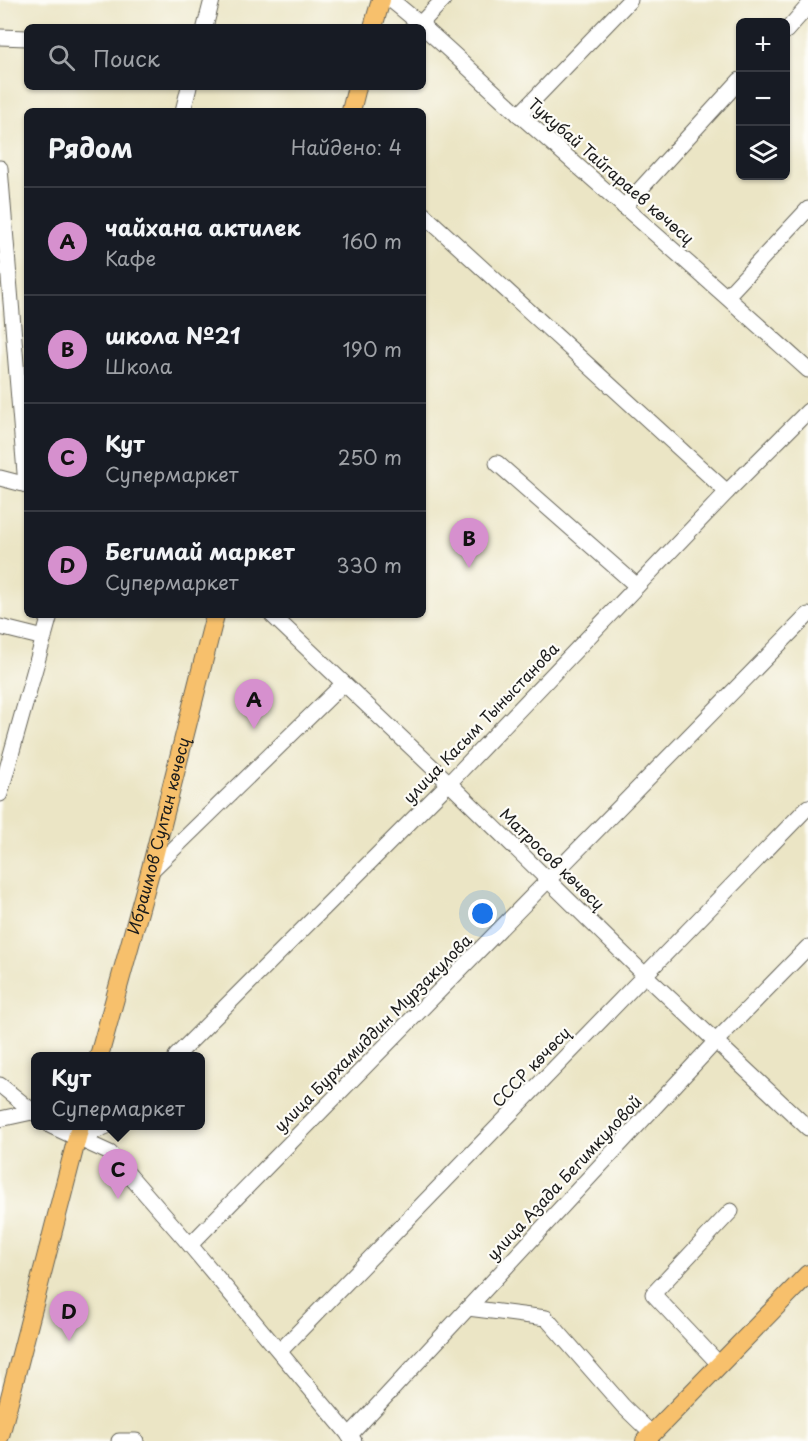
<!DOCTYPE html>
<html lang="ru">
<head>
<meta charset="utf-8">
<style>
	:root { --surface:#171b24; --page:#242831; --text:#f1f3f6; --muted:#9ea1a6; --line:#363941; --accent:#d690ce }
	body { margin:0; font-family:"Playpen Sans",sans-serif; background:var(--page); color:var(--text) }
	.controls { position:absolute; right:18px; top:18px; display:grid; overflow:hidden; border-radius:9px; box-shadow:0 2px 4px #0004 }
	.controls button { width:54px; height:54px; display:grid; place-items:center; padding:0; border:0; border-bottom:2px solid var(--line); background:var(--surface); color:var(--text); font:30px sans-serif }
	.you { position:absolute; left:483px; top:914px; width:21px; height:21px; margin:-15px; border:4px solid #fff; border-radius:50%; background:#1a73e8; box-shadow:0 0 0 9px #1a73e833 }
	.badge { display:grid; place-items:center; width:39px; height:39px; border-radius:50%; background:var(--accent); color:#111; font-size:20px; font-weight:700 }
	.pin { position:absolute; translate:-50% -50px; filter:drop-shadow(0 2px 3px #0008) }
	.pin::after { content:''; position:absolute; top:32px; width:21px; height:18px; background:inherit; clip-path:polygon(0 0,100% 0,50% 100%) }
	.popup { position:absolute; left:31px; top:1052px; width:174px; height:78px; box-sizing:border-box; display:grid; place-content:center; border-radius:9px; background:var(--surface); filter:drop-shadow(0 2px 4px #0005); font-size:20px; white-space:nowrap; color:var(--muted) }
	.popup b { font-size:22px; color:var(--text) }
	.popup::after { content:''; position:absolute; left:50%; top:100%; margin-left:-12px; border:12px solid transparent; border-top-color:var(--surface) }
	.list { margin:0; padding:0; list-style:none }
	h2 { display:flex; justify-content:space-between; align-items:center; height:78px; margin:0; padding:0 24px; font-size:26px }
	h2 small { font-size:20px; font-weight:400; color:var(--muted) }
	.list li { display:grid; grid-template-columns:39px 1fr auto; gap:18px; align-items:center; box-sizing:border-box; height:108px; padding:0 24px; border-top:2px solid var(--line) }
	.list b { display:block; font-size:22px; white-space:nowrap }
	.list p { margin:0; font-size:20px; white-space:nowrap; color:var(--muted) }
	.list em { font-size:20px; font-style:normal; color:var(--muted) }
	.icon { flex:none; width:33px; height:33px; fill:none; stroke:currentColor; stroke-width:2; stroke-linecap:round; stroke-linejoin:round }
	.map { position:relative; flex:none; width:808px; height:1441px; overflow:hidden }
	.search { position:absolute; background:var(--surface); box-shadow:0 2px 4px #0004; left:24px; top:24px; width:402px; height:66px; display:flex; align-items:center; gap:15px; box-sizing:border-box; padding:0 21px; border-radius:9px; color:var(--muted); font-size:22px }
	.panel { position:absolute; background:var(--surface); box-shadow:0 2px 4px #0004; left:24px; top:108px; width:402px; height:510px; border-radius:9px }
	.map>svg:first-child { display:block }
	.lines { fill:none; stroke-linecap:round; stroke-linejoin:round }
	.minor-casing { stroke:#646257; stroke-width:17 }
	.major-casing { stroke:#646257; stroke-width:20 }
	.minor { stroke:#fff; stroke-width:15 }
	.major { stroke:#f7c06c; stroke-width:18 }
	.labels { text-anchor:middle; stroke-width:4.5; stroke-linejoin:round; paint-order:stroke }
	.street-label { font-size:16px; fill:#1c1c1c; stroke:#fdfcf7 }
</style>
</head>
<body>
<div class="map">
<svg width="808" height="1441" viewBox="0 0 808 1441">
	<rect width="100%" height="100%" fill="#fdfcf7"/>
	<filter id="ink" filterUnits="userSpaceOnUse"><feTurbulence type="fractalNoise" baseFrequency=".0167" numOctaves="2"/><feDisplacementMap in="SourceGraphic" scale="12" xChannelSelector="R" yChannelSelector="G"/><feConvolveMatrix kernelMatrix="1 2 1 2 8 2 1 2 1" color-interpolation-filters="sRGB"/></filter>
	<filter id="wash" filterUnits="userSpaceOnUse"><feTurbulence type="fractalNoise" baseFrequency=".008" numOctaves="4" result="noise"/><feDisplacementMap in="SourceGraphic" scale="24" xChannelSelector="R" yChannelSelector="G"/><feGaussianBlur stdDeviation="1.35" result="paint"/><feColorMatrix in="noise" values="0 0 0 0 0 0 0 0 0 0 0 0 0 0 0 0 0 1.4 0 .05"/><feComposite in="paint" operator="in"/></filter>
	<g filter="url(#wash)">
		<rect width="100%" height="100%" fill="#ebe5c5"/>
	</g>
	<g filter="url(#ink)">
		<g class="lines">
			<!-- minor casing -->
			<g class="minor-casing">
				<g id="minor">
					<path d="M391,0C438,37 479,79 524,119C619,202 714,285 808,370"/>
					<path d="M421,23L443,0"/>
					<path d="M205,27L212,0"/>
					<path d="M786,31L808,6"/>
					<path d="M0,37L27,38"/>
					<path d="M183,111L189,87"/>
					<path d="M519,115L630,0"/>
					<path d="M0,168L26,485"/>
					<path d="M624,207L740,80"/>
					<path d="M423,214L727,492"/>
					<path d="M727,296L808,209"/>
					<path d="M497,463L637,586"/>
					<path d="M0,478L27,485"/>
					<path d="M272,615L449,783L645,975L808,1128"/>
					<path d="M0,627L44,638"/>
					<path d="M0,794L50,615"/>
					<path d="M150,872L343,684"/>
					<path d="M176,1056L449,783L727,492L808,411"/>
					<path d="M0,1085L36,1114"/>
					<path d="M0,1119L32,1112"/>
					<path d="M51,1126L110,1153L190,1245L354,1441"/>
					<path d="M76,1139L107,1126"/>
					<path d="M190,1245L808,615"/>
					<path d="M468,1308L546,1318L623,1406L652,1434"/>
					<path d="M280,1351L808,807"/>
					<path d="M720,1365L653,1294L731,1211"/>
					<path d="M349,1436L716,1041L808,947"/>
					<path d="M119,1441H136"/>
				</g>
			</g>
			<!-- major casing -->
			<g class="major-casing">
				<g id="major">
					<path d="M373,27L381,0"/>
					<path d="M351,111L357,87"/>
					<path id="s1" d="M99,1056L150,872L215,615"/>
					<path d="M0,1436L80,1126"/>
					<path d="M645,1441L808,1274"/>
				</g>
			</g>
			<!-- minor -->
			<use href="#minor" class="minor"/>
			<!-- major -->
			<use href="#major" class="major"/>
		</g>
	</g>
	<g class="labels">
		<!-- street labels -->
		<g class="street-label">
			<text transform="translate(611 171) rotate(41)" y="6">Тукубай Тайгараев көчөсү</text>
			<text transform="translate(481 723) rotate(-46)" y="6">улица Касым Тыныстанова</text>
			<text dy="6" stroke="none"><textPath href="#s1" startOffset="228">Ибраимов Султан көчөсү</textPath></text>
			<text transform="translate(552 859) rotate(44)" y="6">Матросов көчөсү</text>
			<text transform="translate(373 1033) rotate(-45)" y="6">улица Бурхамиддин Мурзакулова</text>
			<text transform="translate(531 1067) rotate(-46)" y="6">СССР көчөсү</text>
			<text transform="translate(564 1178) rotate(-47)" y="6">улица Азада Бегимкуловой</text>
		</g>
	</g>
</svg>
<div class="controls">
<button>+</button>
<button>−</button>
<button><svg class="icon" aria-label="layers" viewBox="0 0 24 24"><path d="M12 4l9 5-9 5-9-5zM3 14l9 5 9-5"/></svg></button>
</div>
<div class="you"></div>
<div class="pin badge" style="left:254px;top:729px">A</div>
<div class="pin badge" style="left:469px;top:568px">B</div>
<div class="pin badge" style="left:118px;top:1199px">C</div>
<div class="popup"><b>Кут</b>Супермаркет</div>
<div class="pin badge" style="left:69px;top:1341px">D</div>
<div class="search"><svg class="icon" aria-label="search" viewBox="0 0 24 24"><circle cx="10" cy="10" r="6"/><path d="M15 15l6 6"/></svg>Поиск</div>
<section class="panel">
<h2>Рядом<small>Найдено: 4</small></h2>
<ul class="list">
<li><span class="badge">A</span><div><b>чайхана актилек</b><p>Кафе</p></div><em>160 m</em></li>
<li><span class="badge">B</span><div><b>школа №21</b><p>Школа</p></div><em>190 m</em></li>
<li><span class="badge">C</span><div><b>Кут</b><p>Супермаркет</p></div><em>250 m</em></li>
<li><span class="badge">D</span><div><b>Бегимай маркет</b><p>Супермаркет</p></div><em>330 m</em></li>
</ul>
</section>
</div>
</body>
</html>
